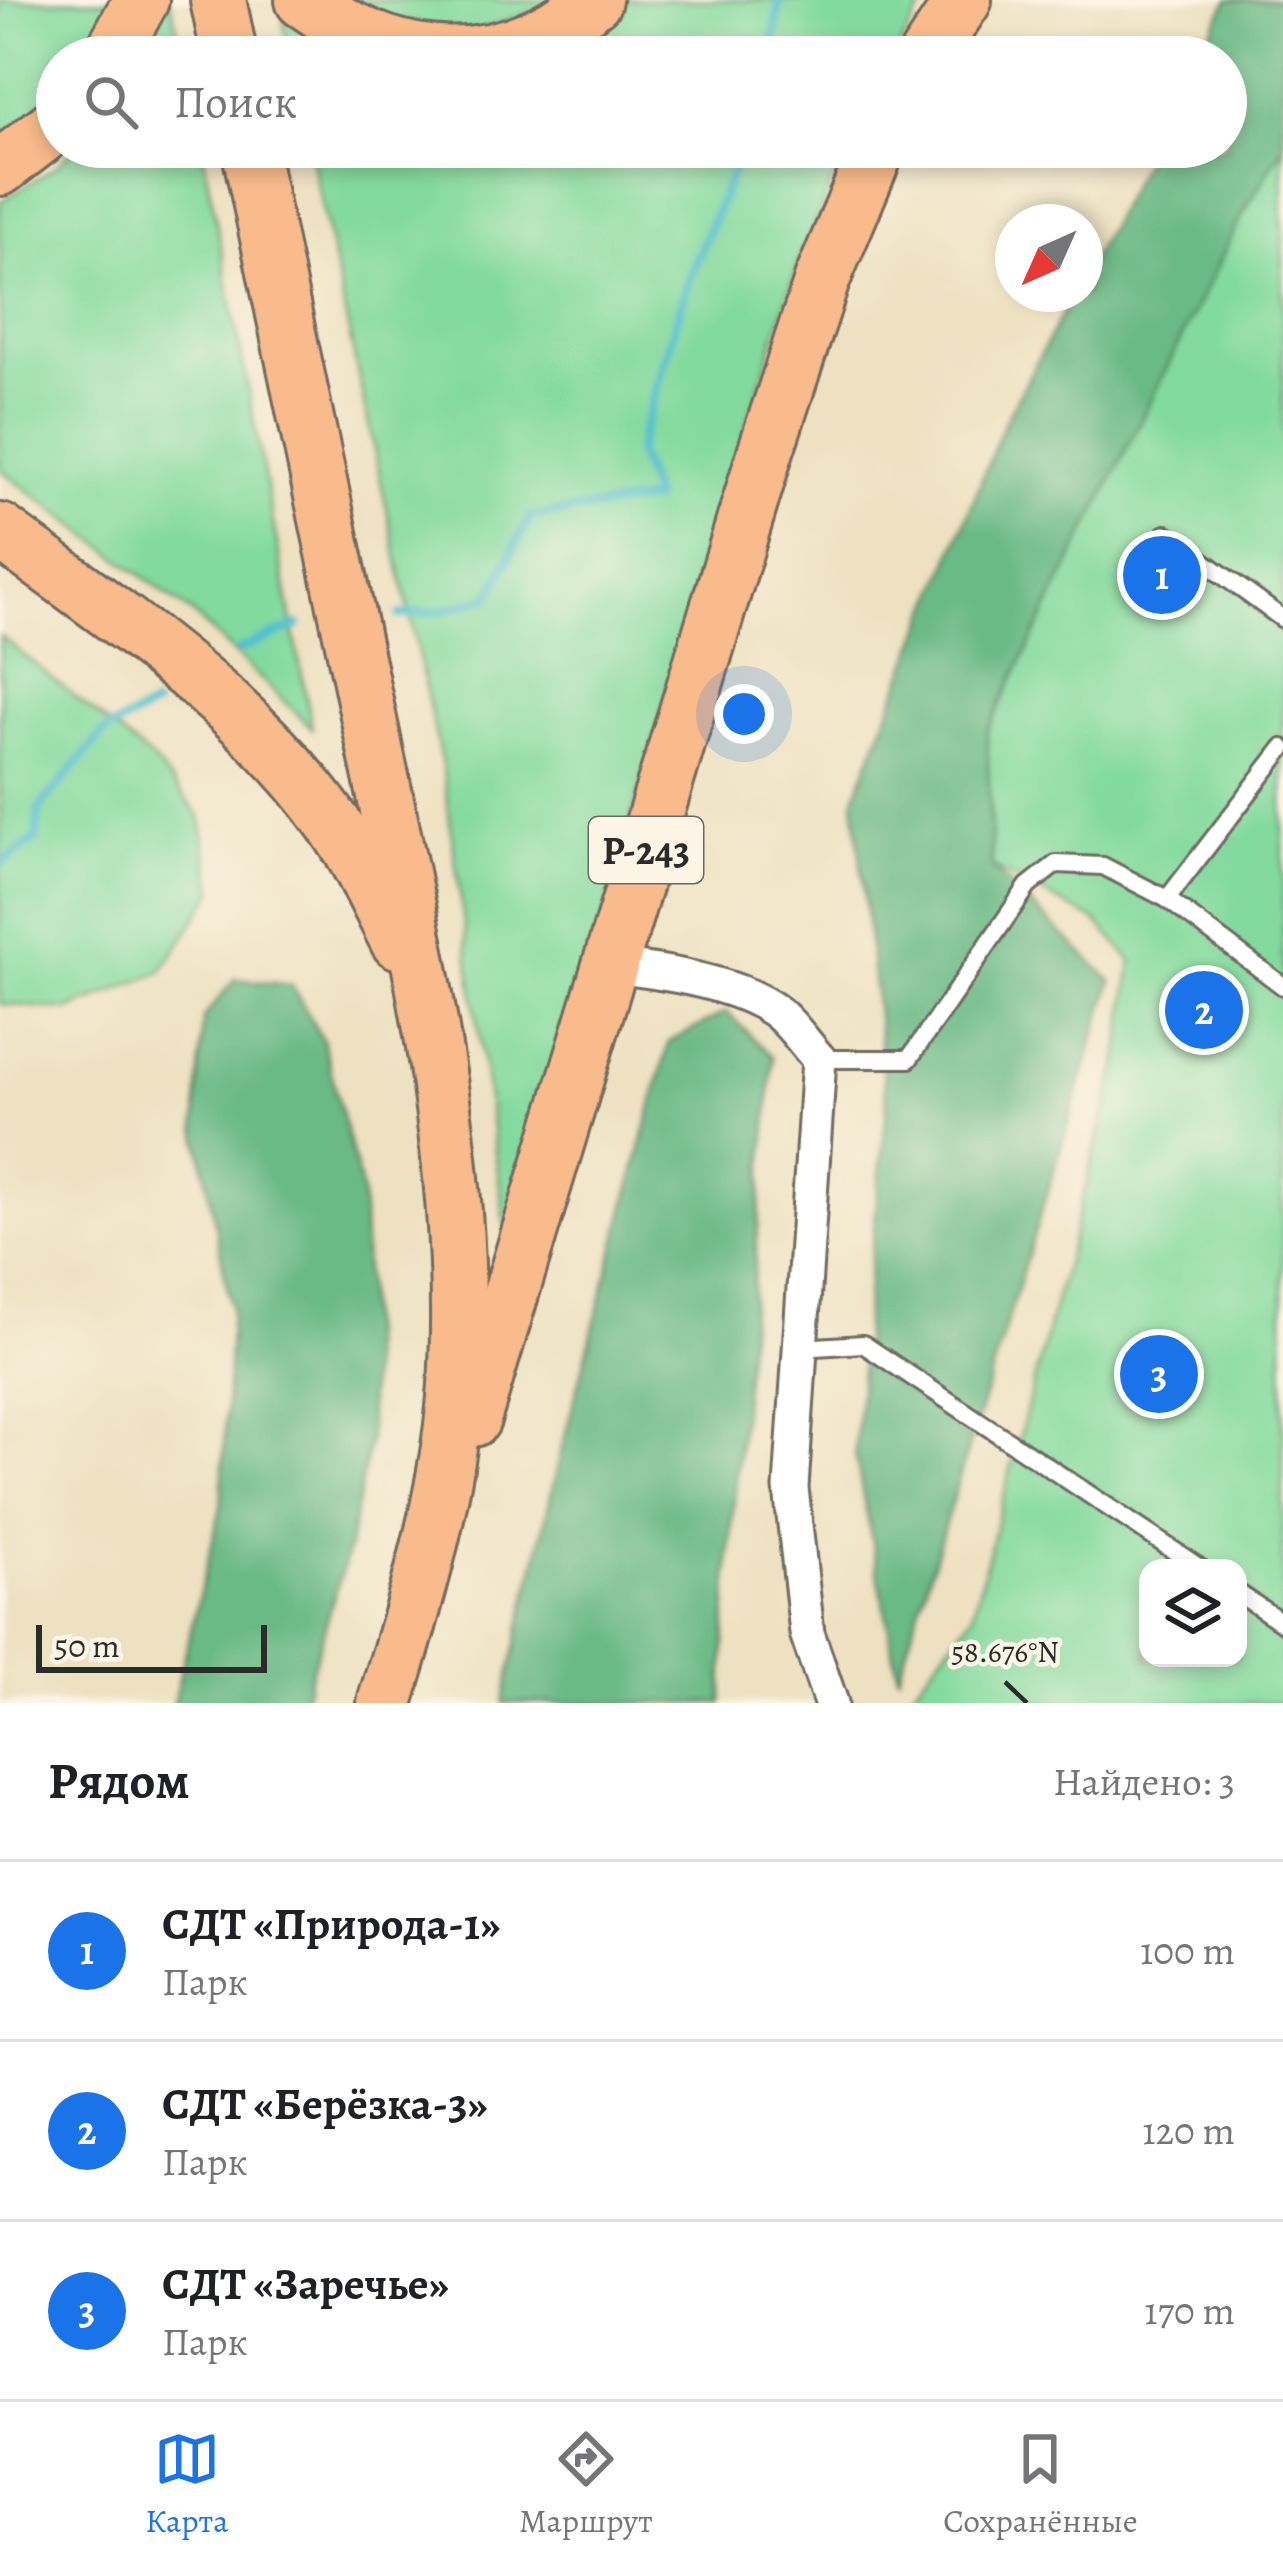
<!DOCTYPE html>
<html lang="ru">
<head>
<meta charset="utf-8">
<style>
	:root { --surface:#fff; --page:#f6f6f6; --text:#202124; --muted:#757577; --line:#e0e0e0; --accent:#1a73e8 }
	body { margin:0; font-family:Alegreya,serif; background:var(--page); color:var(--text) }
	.controls { position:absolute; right:36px; bottom:36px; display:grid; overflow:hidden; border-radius:24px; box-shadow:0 6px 18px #0003 }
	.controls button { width:108px; height:108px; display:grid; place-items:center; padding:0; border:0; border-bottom:3px solid var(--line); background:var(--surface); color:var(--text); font:60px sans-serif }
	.compass { position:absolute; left:995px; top:204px; width:108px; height:108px; border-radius:50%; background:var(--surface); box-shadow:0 6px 18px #0003; rotate:225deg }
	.scale { position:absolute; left:36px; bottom:30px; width:231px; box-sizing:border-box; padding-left:12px; border:6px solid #2b2b2b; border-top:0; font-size:33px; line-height:42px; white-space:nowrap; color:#2b2b2b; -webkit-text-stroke:9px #fcf5e5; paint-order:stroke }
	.you { position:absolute; left:744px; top:714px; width:42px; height:42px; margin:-30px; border:9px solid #fff; border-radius:50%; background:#1a73e8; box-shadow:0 0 0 18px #1a73e833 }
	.badge { display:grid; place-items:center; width:78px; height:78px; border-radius:50%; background:var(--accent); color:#fff; font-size:39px; font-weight:700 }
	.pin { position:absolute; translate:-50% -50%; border:6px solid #fff; box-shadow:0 3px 12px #0006 }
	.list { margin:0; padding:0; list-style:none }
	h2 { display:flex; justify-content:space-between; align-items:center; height:156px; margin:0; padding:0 48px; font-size:51px }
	h2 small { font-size:39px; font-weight:400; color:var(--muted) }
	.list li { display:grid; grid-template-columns:78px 1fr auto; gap:36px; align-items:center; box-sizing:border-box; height:180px; padding:0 48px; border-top:3px solid var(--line) }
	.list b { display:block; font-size:45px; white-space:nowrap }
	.list p { margin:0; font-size:39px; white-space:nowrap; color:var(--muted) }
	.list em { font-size:39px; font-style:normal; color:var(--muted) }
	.icon { flex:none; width:66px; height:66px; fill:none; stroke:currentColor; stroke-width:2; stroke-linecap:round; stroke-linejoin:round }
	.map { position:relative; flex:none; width:1283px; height:1703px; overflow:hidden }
	.search { position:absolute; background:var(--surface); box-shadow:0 6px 18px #0003; left:36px; right:36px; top:36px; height:132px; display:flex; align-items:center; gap:30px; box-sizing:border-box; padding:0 42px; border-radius:66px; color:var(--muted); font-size:45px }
	.sheet { height:696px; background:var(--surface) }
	nav { display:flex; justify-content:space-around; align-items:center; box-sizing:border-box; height:168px; border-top:3px solid var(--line); background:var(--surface); font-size:33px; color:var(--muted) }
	nav a { display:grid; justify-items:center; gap:6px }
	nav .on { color:var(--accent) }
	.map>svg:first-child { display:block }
	.green { fill:#83da9e; stroke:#578264; stroke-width:3; fill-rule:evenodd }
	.forest { fill:#6aba85; stroke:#4a7258; stroke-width:3 }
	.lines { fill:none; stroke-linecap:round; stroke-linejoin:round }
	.stream { stroke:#54c0ce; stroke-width:9 }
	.service-casing { stroke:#6f6b60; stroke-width:22 }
	.minor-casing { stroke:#6f6b60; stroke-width:39 }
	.trunk-casing { stroke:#6f6b60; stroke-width:60 }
	.service { stroke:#fff; stroke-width:16 }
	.minor { stroke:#fff; stroke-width:33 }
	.trunk { stroke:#fabb8c; stroke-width:54 }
	.ticks { fill:none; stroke:#2b2b2b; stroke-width:4.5 }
	.labels { text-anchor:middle; stroke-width:9; stroke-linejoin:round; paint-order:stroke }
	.shield { fill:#fcf5e5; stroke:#6a6863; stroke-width:3 }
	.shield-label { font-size:39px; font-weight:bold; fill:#2b2b2b }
	.ticks-label { font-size:30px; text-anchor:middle; fill:#2b2b2b; stroke:#fcf5e5; stroke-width:9; stroke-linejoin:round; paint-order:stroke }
</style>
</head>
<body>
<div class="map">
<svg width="1283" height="1703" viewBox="0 0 1283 1703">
	<rect width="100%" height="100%" fill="#fcf5e5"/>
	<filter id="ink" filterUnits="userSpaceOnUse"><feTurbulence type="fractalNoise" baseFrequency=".00833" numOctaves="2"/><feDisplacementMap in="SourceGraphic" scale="24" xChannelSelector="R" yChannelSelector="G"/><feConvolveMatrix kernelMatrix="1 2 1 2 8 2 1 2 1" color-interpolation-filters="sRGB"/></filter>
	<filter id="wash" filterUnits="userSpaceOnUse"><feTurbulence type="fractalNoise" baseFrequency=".004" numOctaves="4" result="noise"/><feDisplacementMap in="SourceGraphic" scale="48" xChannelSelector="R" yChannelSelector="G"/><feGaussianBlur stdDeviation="2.7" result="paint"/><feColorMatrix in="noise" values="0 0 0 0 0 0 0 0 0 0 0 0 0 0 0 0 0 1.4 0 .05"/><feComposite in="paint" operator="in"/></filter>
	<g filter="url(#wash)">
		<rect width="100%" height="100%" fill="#eee1c1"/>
		<!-- green -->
		<g class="green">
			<path d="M0,0H118L85,57H57V89L24,122L0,138Z"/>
			<path d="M165,0H170L184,57H139Z"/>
			<path d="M331,0H564L462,37Z"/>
			<path d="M625,0H926L894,57H547L606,20Z"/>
			<path d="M283,21L369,57H290Z"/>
			<path d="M1283,133V1703H903L972,1616L1119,1060L1132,961L1096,921L911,825ZM1148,1568H1238V1658H1148Z"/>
			<path d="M76,147H202L312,728L192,613L0,469V202L54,168Z"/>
			<path d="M309,147H847L797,266L717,523L508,1246L443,770Z"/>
			<path d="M0,636L153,760L200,816L214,891L161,972L68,1010L0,1004Z"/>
		</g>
		<!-- forest -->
		<g class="forest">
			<path d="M1228,0H1283V146L1240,219L987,732L992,868L1112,981L898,1676L855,1454L866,1303L887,1108L854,800L1005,421L1073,294H1085V271L1151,147H1226V57H1198Z"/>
			<path d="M235,979L291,985L323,1041L362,1193L369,1369V1441L348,1550L302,1703H173L221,1507L231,1308L196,1124L203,1018Z"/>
			<path d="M726,1012L773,1057L730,1546L722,1703H503L563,1443L669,1042Z"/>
		</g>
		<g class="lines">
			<!-- stream -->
			<g class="stream">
				<path d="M771,57L780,0"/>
				<path d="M400,615L441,611L489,597L530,517L654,499L637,452L689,279L742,147"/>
				<path d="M239,650L298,625"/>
				<path d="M0,864L36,839L39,809L103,733L154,706"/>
			</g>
		</g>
	</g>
	<g filter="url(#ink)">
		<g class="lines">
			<!-- service casing -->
			<g class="service-casing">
				<g id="service">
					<path d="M1166,534L1283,619"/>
					<path d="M1167,899L1283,748"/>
					<path d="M819,1059H909L1028,886L1056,864L1103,866L1167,899L1283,986"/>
					<path d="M800,1348L863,1344L1200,1568"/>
					<path d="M1238,1593L1283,1623"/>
				</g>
			</g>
			<!-- minor casing -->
			<g class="minor-casing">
				<path id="minor" d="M611,966C659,971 734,982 774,1010C791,1022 805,1044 819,1059L791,1488L807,1633L831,1703"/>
			</g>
			<!-- trunk casing -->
			<g class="trunk-casing">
				<g id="trunk">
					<path d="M218,0L230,57"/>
					<path d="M303,0C400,69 497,76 594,0"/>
					<path d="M110,57L141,0"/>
					<path d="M926,57L964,0"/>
					<path d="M249,147C292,351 335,555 377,758C419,958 466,1162 457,1367C452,1481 418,1595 385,1703"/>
					<path d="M0,168L57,124"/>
					<path d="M0,531C117,618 245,700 331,820C358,856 377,901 398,941"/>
					<path d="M473,1419L765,453L822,280L878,147"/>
				</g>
			</g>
			<!-- service -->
			<use href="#service" class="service"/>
			<!-- minor -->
			<use href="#minor" class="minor"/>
			<!-- trunk -->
			<use href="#trunk" class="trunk"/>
		</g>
	</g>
	<!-- ticks -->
	<path class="ticks" d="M1005,1682L1027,1703"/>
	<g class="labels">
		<!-- shield labels -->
		<rect class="shield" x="589" y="817" width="114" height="66" rx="9"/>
		<g class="shield-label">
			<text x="646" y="864">Р-243</text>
		</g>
	</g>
	<g class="ticks-label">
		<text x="1005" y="1662">58.676°N</text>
	</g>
</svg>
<div class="controls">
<button><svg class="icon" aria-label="layers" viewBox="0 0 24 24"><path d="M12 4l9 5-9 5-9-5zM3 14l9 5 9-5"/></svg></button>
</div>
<svg class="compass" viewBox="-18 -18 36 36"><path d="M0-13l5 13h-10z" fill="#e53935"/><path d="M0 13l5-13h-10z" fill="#757577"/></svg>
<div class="scale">50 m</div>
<div class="you"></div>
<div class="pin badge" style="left:1162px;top:575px">1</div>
<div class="pin badge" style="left:1204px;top:1010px">2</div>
<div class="pin badge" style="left:1159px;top:1374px">3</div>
<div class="search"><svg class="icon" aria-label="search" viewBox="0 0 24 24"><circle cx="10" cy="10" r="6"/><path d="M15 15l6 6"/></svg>Поиск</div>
</div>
<section class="sheet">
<h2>Рядом<small>Найдено: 3</small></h2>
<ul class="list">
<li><span class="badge">1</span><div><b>СДТ «Природа-1»</b><p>Парк</p></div><em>100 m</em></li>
<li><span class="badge">2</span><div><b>СДТ «Берёзка-3»</b><p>Парк</p></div><em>120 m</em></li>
<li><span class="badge">3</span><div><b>СДТ «Заречье»</b><p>Парк</p></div><em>170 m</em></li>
</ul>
</section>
<nav>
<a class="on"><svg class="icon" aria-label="map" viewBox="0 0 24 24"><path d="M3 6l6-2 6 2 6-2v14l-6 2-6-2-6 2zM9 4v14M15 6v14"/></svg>Карта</a>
<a><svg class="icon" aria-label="directions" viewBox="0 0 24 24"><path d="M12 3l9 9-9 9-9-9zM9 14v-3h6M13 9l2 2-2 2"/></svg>Маршрут</a>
<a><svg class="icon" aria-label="saved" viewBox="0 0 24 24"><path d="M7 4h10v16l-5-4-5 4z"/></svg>Сохранённые</a>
</nav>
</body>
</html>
